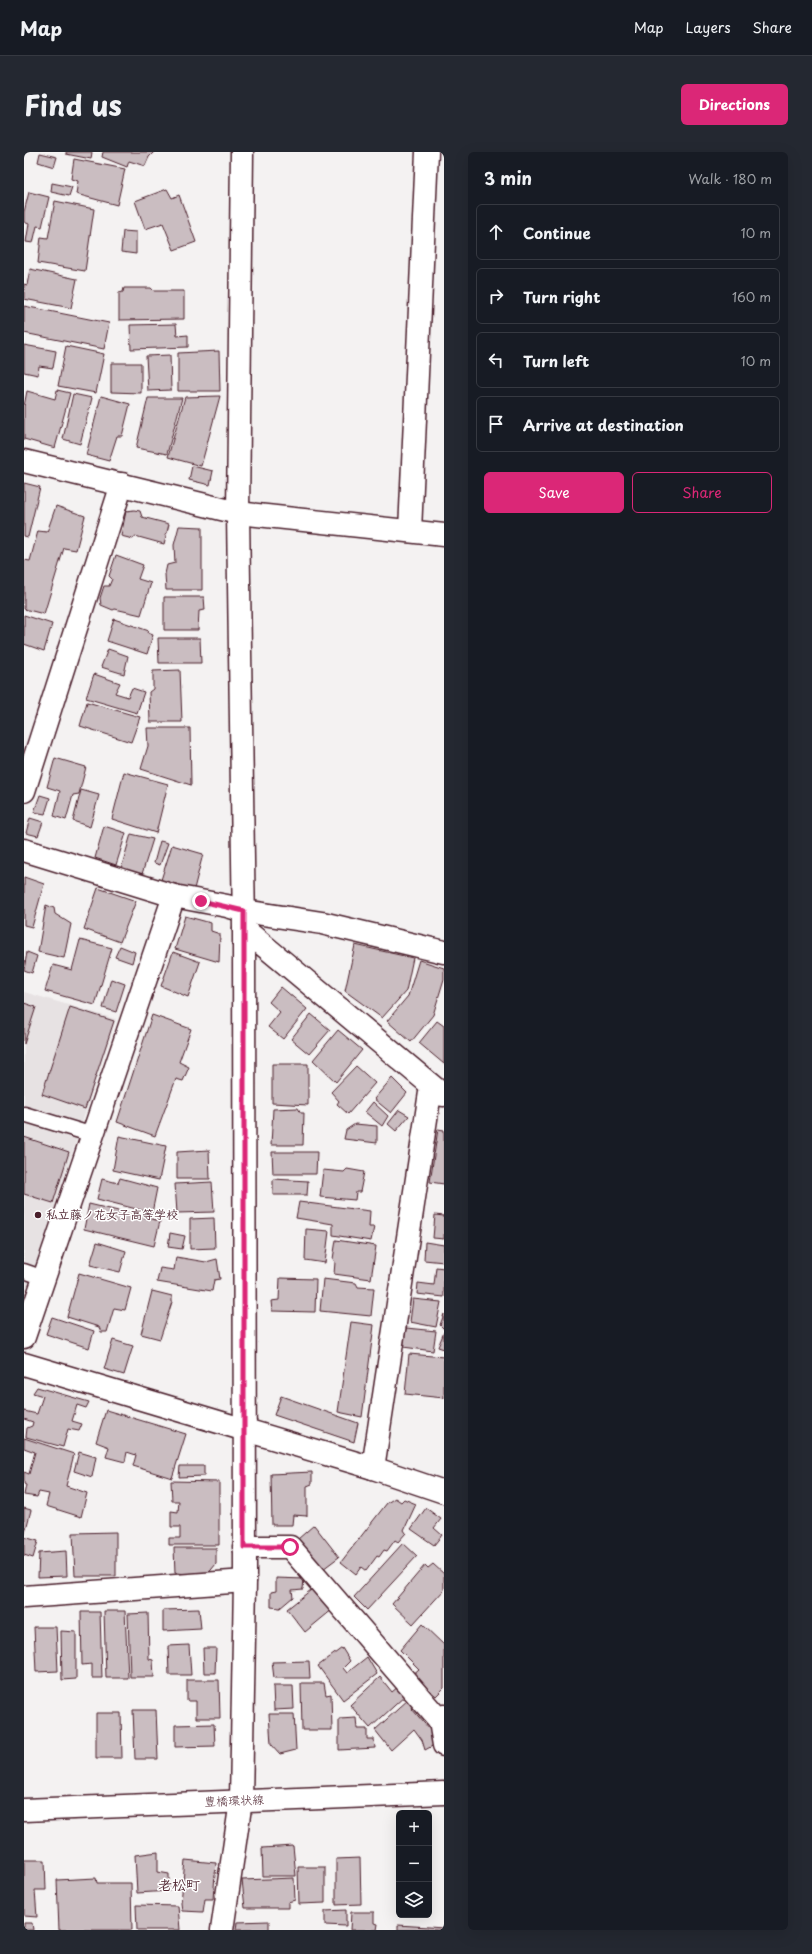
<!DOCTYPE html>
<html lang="en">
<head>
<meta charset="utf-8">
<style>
	:root { --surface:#171b24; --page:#242831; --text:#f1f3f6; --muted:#9ea1a6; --line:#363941; --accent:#db2777 }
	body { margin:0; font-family:"Playpen Sans","Klee One",sans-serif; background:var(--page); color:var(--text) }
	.controls { position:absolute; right:12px; bottom:12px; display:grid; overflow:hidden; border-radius:6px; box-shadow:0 4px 16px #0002 }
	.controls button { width:36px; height:36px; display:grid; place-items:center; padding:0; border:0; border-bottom:1px solid var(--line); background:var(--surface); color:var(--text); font:20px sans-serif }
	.stop { position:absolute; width:12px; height:12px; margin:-9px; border:3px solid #db2777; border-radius:50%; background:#fff }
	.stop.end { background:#db2777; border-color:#fff; box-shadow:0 1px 4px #0008 }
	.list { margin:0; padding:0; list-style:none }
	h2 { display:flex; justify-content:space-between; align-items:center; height:52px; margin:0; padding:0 16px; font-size:17px }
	h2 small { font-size:13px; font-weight:400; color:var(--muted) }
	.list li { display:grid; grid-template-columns:26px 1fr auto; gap:12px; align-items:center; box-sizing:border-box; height:56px; margin:0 8px 8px; padding:0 8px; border:1px solid var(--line); border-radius:6px }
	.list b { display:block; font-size:15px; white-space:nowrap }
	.list em { font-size:13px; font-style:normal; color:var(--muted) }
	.actions { display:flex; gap:8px; padding:12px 16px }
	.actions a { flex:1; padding:9px 0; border:1px solid var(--accent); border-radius:6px; text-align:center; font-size:14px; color:var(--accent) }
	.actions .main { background:var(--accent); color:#fff }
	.icon { flex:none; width:22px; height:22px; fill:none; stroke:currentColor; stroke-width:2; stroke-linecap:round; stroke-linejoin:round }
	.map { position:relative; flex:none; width:420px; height:1778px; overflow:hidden; border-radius:6px }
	header { display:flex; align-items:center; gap:24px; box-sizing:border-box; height:56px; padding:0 20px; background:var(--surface); border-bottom:1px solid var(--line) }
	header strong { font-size:19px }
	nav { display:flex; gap:22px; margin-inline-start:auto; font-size:14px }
	.intro { display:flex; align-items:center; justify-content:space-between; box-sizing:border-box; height:96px; padding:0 24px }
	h1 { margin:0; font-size:28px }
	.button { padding:10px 18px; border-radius:6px; background:var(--accent); color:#fff; font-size:14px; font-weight:700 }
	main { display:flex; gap:24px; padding:0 24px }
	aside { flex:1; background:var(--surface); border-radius:6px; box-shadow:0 4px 16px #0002 }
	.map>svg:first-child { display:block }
	.built { fill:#e7e2e3 }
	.building { fill:#cabdc1; stroke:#4a1f2b }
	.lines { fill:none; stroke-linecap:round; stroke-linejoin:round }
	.lane-casing { stroke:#4a1f2b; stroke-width:17 }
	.street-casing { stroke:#4a1f2b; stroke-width:25 }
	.secondary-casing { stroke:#4a1f2b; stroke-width:25 }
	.lane { stroke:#fff; stroke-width:14 }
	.street { stroke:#fff; stroke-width:22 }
	.secondary { stroke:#fff; stroke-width:22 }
	.route { stroke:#db2777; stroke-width:5 }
	.poi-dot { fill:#4a1f2b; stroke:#fff; stroke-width:1.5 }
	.labels { text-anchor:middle; stroke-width:3; stroke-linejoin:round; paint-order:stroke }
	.poi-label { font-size:12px; font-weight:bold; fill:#4a1f2b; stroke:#fff; text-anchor:start }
	.street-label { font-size:12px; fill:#4a1f2b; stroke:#fff }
	.quarter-label { font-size:14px; font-weight:bold; fill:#4a1f2b; stroke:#fff }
</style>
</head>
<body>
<header>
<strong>Map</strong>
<nav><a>Map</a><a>Layers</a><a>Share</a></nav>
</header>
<div class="intro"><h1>Find us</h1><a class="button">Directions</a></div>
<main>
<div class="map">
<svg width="420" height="1778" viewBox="0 0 420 1778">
	<rect width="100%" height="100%" fill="#f4f2f2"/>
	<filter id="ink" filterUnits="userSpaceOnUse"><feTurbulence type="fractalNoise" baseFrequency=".025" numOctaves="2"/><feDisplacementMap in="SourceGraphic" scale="8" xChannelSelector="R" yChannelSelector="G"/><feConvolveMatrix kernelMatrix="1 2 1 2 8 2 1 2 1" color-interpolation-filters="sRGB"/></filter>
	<g filter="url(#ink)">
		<!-- built -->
		<path class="built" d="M0,840L92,867L0,1148Z"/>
		<!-- building -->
		<g class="building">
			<path d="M42,0H68L67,7L42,2Z"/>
			<path d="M79,0H130L125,5L121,14L105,9L103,15L78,5Z"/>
			<path d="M16,1L33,5L30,15L14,10Z"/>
			<path d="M50,7L101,17L93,53L52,42L54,29L47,27Z"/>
			<path d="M28,31L48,35L45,44L27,40Z"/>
			<path d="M143,37L148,46L155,43L172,90L150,98L139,71L121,77L111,49Z"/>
			<path d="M5,40L25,45L18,75L13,74L9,91L2,90L5,72L0,70V60Z"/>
			<path d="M31,49L70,57L61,119L14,111L17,85L24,86Z"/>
			<path d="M99,79L112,80V102L97,100Z"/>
			<path d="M6,117L53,127L47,156L0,147V132L3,133Z"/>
			<path d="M100,136H127L130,139H160V167L95,168V141L99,140Z"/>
			<path d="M0,154L85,171L80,197L0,181Z"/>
			<path d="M152,172L153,184L164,183V195L107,197L106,173Z"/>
			<path d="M0,193L32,199L29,216L15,214L14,223L0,220Z"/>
			<path d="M42,194L80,202L72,241L34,234Z"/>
			<path d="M195,199L196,239H154V201Z"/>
			<path d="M146,203L147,238L124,239L122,204Z"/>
			<path d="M87,211H117V241L87,240Z"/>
			<path d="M33,238L46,241L31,296L0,287V254L3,239L31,247Z"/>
			<path d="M49,242L68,246L56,292L39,287Z"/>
			<path d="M77,244L106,252L98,284H93L85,309L62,303Z"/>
			<path d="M196,244L177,314L144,305L161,245Z"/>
			<path d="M124,246H158L143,302L112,296Z"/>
			<path d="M168,314L189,319L186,333L165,328Z"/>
			<path d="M0,331L16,335L4,385L0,384Z"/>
			<path d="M32,354L61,364L52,398L40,396L20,462L0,457V408L6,409L14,379L23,380Z"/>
			<path d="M110,358L116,359L118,365L145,372L140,392L111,384L109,387L97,384L102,359Z"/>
			<path d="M155,374L178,375V438H142L141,422L143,413L151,411L150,393Z"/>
			<path d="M92,403L119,413L114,427L127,431L117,463L91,457L89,458L77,453L76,446L80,434H85L88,427L85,424Z"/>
			<path d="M140,445H180L181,458L175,459L174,478H140Z"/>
			<path d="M0,463L28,472L20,499L0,492Z"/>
			<path d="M90,467L125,479L124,481L129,483L123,502L83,489Z"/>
			<path d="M134,486H176L177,511H135Z"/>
			<path d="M84,497L104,504L100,522L77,515Z"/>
			<path d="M156,518L158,570H126L125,540L129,537V519Z"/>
			<path d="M70,522L96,531L91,541L104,545L108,536L120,540L113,561L62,546Z"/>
			<path d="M63,550L116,565L107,590L56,574Z"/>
			<path d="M123,576H166L167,633L117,617L124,594Z"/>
			<path d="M31,606L62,615L55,642L49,643L42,668L30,664L36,639L23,635Z"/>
			<path d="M100,620L144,632L132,681L88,667Z"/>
			<path d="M57,638L75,643L66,675L49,669Z"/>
			<path d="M16,643L26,646L21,662L10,660Z"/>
			<path d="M6,666L19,670L14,684L2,681Z"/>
			<path d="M80,674L102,681L92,713L71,706Z"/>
			<path d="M107,682L129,687L118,722L97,717Z"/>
			<path d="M136,689L144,691L136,713L130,711Z"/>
			<path d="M148,693L179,702L170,737L137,728Z"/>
			<path d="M0,725L20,732L8,775L0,773Z"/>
			<path d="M74,736L112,749L96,790L60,777Z"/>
			<path d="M22,753L30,756L31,762L47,772L40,806L14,800Z"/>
			<path d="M161,764L187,771V779L196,782L195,810L151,797Z"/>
			<path d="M56,788L88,796L71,853L21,839L29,813L48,818Z"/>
			<path d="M331,793L389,806L382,839L358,866L321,839Z"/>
			<path d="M96,794L111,800L108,811L91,805Z"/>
			<path d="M3,800L13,804L8,821L0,818Z"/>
			<path d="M149,800L176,810L164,845L137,834Z"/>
			<path d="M395,808L420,816V827L409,863L387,890L363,869L384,844Z"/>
			<path d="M87,827L101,832L92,860L79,856Z"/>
			<path d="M257,835L283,857L259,887L244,875L256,860L245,850Z"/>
			<path d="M0,851L12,855L0,892Z"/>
			<path d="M46,855L90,869L61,957L18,942Z"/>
			<path d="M287,862L306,878L285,902L267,887Z"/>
			<path d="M128,863L167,877L155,910L165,915L159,929L152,927L131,984L93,970Z"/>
			<path d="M413,869L420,874V912L395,891Z"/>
			<path d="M314,878L338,898L312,930L289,908Z"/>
			<path d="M248,912H284V953L248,951Z"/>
			<path d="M332,914L351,931L324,962L313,952L315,949L307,940Z"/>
			<path d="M368,926L383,941L367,961L350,947Z"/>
			<path d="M349,950L364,964L358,974L341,960Z"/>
			<path d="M274,956L277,961H280L279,993H247L249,957Z"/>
			<path d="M375,958L385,964L372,979L364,972Z"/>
			<path d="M331,972L353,974V991L320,987L322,978Z"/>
			<path d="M414,977L420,978V1032L406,1030Z"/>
			<path d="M95,984L142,994L135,1028L89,1018Z"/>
			<path d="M0,985L45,1000L29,1051L0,1042Z"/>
			<path d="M185,998L186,1027H153V1000Z"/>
			<path d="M248,1000H293L292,1022H249Z"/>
			<path d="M323,1017L340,1020L336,1040H332L331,1048L296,1045L299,1018L320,1020Z"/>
			<path d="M96,1026L133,1036L128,1061L73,1047L78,1027L94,1031Z"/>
			<path d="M249,1027L284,1029L283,1043H249Z"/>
			<path d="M188,1030L190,1060L153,1061L151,1032Z"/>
			<path d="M275,1050L346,1059L345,1075H350L347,1089L309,1083V1072L272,1066Z"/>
			<path d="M65,1052L136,1069L130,1094L60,1077Z"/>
			<path d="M411,1063L420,1064V1087L409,1086Z"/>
			<path d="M190,1066L191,1096L166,1097V1067Z"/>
			<path d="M282,1077L305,1079L301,1111L281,1108Z"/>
			<path d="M146,1081L161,1084L158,1097L144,1095Z"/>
			<path d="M312,1088L352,1094L347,1127L310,1122L311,1110L309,1107Z"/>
			<path d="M73,1090L102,1099L96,1120L66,1113Z"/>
			<path d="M401,1090L420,1093V1110L400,1108Z"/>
			<path d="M152,1105L182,1110L193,1107L196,1127L190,1128L188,1139L133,1130L136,1116L150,1118Z"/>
			<path d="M412,1115L420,1116V1145L393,1142L394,1131L410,1133Z"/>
			<path d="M55,1121L107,1136L101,1158L90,1156L83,1180H77L75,1175L43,1165Z"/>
			<path d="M256,1126L292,1127L291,1160L248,1159L247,1149L255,1148Z"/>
			<path d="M299,1127L332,1131L334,1135L350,1136L347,1164L296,1159Z"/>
			<path d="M128,1139L148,1144V1150L136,1187L117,1182Z"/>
			<path d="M389,1147L417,1150L412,1175L386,1170Z"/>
			<path d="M420,1162V1177L416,1173Z"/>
			<path d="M28,1165L70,1179L65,1196L22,1182Z"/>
			<path d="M327,1170L350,1173L338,1265L314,1260Z"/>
			<path d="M382,1176L412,1179L409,1199L379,1195Z"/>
			<path d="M420,1180V1197L414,1195Z"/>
			<path d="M89,1188L109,1194L100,1223L80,1217Z"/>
			<path d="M385,1202L420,1205V1246L381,1242Z"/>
			<path d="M13,1235L65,1250L62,1256L53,1253L48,1269L58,1272L55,1279L44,1277L39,1295L2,1285L3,1276L8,1274L9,1270L0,1267V1259L13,1262L19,1244L9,1241Z"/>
			<path d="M257,1244L334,1271L330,1290L250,1263Z"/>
			<path d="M82,1258L162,1282L148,1326L109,1314L112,1303L103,1300L101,1310L82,1305L85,1295L72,1290Z"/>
			<path d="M0,1286L50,1302L42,1334L63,1341L57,1365L22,1354L25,1342L15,1340L13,1345L0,1343L2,1333L0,1332V1320L5,1322L11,1300L0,1296Z"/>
			<path d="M55,1300L72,1305L68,1325L50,1319Z"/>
			<path d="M156,1314H180V1324L155,1325Z"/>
			<path d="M288,1320V1332L283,1334V1364L269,1363L268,1373H248L247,1322Z"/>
			<path d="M147,1329L195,1330V1393H145V1386H156V1375H147V1359L154,1360L155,1349H148Z"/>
			<path d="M371,1346L377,1350L380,1347L392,1352L380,1378L382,1381L374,1390L371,1388L363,1399L360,1398L355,1405L353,1404L342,1419L337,1415L332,1422L317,1410L363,1351Z"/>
			<path d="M0,1356L7,1358L0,1385Z"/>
			<path d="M402,1356L417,1367L410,1376L418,1383L410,1393L387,1377Z"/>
			<path d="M290,1373L315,1405L299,1417L274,1387Z"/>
			<path d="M92,1380V1424H51L49,1381Z"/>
			<path d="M0,1385L14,1389L9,1406L0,1403Z"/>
			<path d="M379,1391L393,1404L343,1458L330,1445Z"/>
			<path d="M150,1396H192V1412L183,1423L151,1421Z"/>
			<path d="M42,1399L43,1424L14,1425L15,1401Z"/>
			<path d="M409,1412L420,1422V1438L389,1472L368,1452L401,1413L404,1416Z"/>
			<path d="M252,1426L280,1427L279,1437L268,1438L269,1445L256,1456L247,1455V1440L252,1439Z"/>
			<path d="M292,1434L309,1457L281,1480L263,1457Z"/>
			<path d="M175,1457L177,1477L139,1479V1458Z"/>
			<path d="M80,1459H101L104,1526H82Z"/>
			<path d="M57,1460H76L78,1526H68V1512L58,1513Z"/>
			<path d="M124,1461L125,1507L129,1508L130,1525H106L104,1462Z"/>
			<path d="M398,1472L420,1493V1536L412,1544L388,1523L395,1517L376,1498Z"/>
			<path d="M10,1475H32L34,1519L12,1520Z"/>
			<path d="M37,1479L52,1480V1527L38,1528Z"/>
			<path d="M165,1493L167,1523H145L144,1494Z"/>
			<path d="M179,1496H192L191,1521H180Z"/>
			<path d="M318,1496L326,1509L319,1516L323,1521L343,1505L353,1522L319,1548L294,1514Z"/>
			<path d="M285,1509L286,1526H250L248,1510Z"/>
			<path d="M356,1525L368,1540L375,1534L382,1543L346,1576L326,1553Z"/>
			<path d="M163,1528H195L196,1566H172V1549H163Z"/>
			<path d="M277,1531H300L302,1543L307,1542L308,1578H278Z"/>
			<path d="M249,1534H269L270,1557L250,1558Z"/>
			<path d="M386,1546L392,1553L388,1557L407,1579L412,1592L401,1598L398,1588L390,1577L367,1598L351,1578Z"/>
			<path d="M109,1558H132L134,1607H111Z"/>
			<path d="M72,1561H97L98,1606H72Z"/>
			<path d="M245,1562H270L272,1598L256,1602L247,1592Z"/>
			<path d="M332,1566L333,1577H343V1587H350L351,1596L315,1598V1567Z"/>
			<path d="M190,1572L191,1594L151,1595V1573Z"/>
			<path d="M269,1694L272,1724H239L238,1696Z"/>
			<path d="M134,1700V1720L145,1722V1739L113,1741L111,1703Z"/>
			<path d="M336,1706L337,1752L312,1753V1707Z"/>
			<path d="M0,1708H21L22,1738H11L13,1765L0,1764Z"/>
			<path d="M161,1708L192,1711L189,1747H181L179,1760L158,1759L157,1751Z"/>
			<path d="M274,1715H301V1751L275,1752Z"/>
			<path d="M72,1726L73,1731H107L108,1778H35L33,1728Z"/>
			<path d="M270,1726L271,1748L264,1750V1756H221L218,1728Z"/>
			<path d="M112,1753L154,1754L156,1778H113Z"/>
			<path d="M322,1758V1774L301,1773V1759Z"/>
			<path d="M327,1760H350V1771L354,1772L353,1778H326Z"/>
			<path d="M245,1769V1778H212L213,1770Z"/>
			<path d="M0,1771H8L9,1778H0Z"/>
			<path d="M374,1773L420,1776V1778H374Z"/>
		</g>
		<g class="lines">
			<!-- lane casing -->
			<g class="lane-casing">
				<g id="lane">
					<path d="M0,962L69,983"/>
					<path d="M0,1119L20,1126"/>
				</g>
			</g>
			<!-- street casing -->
			<g class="street-casing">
				<g id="street">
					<path d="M386,379L403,0"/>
					<path d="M0,639L98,332"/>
					<path d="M0,698L150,744L203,754L220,759L298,771L420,800"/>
					<path d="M220,777L419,943"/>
					<path d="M0,1185L150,744"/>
					<path d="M0,1212L349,1316L420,1340"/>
					<path d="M349,1316L407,934"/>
					<path d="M220,1395H266L416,1569L420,1564"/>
					<path d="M0,1445L221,1429"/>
					<path d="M416,1569L420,1593"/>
					<path d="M198,1778L217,1649"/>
				</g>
			</g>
			<!-- secondary casing -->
			<g class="secondary-casing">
				<g id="secondary">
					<path d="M0,309L214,361L420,383"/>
					<path d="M217,1649L221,1429L220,777L214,361L218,0"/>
					<path d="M0,1658L420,1641"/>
				</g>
			</g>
			<!-- lane -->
			<use href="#lane" class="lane"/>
			<!-- street -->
			<use href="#street" class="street"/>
			<!-- secondary -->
			<use href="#secondary" class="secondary"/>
		</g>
	</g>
	<g class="lines" filter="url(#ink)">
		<!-- route -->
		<path class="route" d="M177,749L220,759V1395H266"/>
	</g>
	<!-- markers -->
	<circle class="poi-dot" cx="14" cy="1063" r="4"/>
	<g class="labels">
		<!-- poi labels -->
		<g class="poi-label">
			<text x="22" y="1067">私立藤ノ花女子高等学校</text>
		</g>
		<!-- street labels -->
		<g class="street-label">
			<text transform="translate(210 1649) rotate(-2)" y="4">豊橋環状線</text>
		</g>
		<!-- quarter labels -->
		<g class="quarter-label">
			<text x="155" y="1738">老松町</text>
		</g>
	</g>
</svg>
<div class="controls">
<button>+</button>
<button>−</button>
<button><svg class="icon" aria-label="layers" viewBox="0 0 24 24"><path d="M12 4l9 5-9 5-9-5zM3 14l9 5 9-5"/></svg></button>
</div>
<div class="stop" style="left:266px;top:1395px"></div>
<div class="stop end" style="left:177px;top:749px"></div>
</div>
<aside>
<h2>3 min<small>Walk · 180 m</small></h2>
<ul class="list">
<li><svg class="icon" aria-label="ahead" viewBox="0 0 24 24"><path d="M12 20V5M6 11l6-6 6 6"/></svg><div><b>Continue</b></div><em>10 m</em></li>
<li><svg class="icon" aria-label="right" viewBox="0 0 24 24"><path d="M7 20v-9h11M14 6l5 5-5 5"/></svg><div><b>Turn right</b></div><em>160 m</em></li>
<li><svg class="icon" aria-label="left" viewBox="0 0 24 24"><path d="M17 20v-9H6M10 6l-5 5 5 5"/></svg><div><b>Turn left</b></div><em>10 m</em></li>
<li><svg class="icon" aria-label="arrive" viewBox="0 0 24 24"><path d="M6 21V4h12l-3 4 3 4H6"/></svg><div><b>Arrive at destination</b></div></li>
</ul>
<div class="actions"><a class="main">Save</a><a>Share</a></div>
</aside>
</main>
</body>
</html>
